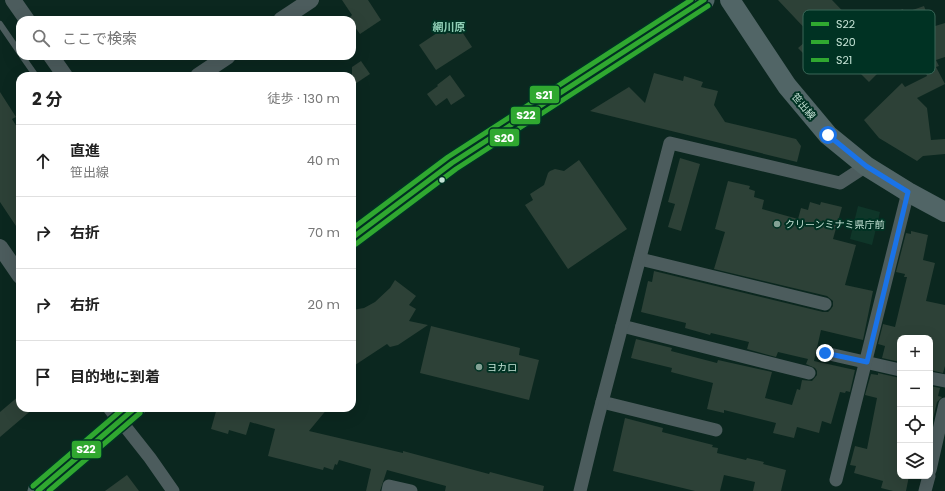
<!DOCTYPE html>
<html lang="ja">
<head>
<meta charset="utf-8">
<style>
	:root { --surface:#fff; --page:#f2f2f2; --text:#222; --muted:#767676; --line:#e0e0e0 }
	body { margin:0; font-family:Poppins,"Noto Sans JP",sans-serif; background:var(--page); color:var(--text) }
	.controls { position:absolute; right:12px; bottom:12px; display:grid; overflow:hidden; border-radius:8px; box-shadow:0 4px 16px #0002 }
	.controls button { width:36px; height:36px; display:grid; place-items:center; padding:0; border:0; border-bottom:1px solid var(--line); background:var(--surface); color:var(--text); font:20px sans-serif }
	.stop { position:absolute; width:12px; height:12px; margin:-9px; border:3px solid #1a73e8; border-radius:50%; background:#fff }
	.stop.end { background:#1a73e8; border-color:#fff; box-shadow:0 1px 4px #0008 }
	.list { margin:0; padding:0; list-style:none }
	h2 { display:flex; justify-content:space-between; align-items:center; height:52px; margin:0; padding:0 16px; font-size:17px }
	h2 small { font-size:13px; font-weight:400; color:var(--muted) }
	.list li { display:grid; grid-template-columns:26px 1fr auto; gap:12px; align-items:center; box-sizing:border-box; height:72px; padding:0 16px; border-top:1px solid var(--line) }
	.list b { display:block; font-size:15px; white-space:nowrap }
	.list p { margin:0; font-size:13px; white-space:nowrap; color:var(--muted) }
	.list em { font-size:13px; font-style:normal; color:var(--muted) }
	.icon { flex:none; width:22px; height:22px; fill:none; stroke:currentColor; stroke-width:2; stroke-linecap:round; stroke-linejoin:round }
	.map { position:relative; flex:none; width:945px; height:491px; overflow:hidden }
	.search { position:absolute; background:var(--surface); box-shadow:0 4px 16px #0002; left:16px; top:16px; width:340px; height:44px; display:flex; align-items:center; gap:10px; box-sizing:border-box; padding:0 14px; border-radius:12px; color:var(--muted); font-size:15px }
	.panel { position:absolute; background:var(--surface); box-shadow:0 4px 16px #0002; left:16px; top:72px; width:340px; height:340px; border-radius:12px }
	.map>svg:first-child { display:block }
	.built { fill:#0f3629 }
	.building { fill:#2d4137 }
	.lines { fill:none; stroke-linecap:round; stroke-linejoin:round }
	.service { stroke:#4c5c5d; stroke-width:6 }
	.minor { stroke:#4c5c5d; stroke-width:13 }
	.tertiary { stroke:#4c5c5d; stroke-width:16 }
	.primary { stroke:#516566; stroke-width:20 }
	.trunk { stroke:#4e6464; stroke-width:21 }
	.bus-1-casing { stroke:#003223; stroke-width:8 }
	.bus-2-casing { stroke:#003223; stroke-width:8 }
	.bus-3-casing { stroke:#003223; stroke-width:8 }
	.bus-1 { stroke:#30a830; stroke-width:5 }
	.bus-2 { stroke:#30a830; stroke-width:5 }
	.bus-3 { stroke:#30a830; stroke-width:5 }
	.route { stroke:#1a73e8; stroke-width:5 }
	.bus-dot { fill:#c3e2d5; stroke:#003223; stroke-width:1.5 }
	.poi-dot { fill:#83a195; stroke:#003223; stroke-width:1.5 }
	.labels { text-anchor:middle; stroke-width:4; stroke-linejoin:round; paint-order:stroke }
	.street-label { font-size:10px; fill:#c3e2d5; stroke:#003223 }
	.poi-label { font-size:10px; fill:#c3e2d5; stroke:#003223; text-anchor:start }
	.neighbourhood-label { font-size:11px; font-weight:bold; fill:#8fcfb6; stroke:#003223 }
	.key { fill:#003223; stroke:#3a6758; stroke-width:1 }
	.key-label { font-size:11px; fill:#c3e2d5 }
	.line-badge { stroke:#003223; stroke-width:1.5 }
	.badge-label { font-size:11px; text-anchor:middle; font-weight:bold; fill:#fff }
</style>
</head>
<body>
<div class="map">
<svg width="945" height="491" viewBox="0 0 945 491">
	<rect width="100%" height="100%" fill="#0b271f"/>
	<!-- built -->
	<path class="built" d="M858,206L880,212L872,245L850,239Z"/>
	<!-- building -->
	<g class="building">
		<path d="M342,0H368L381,20L360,34L352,23V20H350L349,18L352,15Z"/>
		<path d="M778,0H832L857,26L863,19L866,23L903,9L904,13L924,6L932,27L945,23V57L936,60L939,66L936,67L945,84L917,98L927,108L931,140L945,139V154L923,156L917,161L879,138L864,120L902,83L905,87L927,76L911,32L871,46L888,63L869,82L857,70L854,73L826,47L814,59L811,56L808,58L798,48L812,36Z"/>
		<path d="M455,21L472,47L436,70L419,45Z"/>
		<path d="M361,61L370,74L352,86V67Z"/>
		<path d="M654,73L683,81L684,76L703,82L701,87L718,91L714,105L725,122L796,139L801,146L797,162L590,111L629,87L645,103Z"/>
		<path d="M450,75L465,96L451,105L447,98L436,106L427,94L438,86L437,85Z"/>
		<path d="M0,92L16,117L12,119L20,132V232L0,202Z"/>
		<path d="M680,158L700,164L681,231L668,227L675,204L668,202Z"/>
		<path d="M579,160L627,229L568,269L525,205L533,200L530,194L544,185L548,173L550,171L555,169L564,171Z"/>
		<path d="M728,181L750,186L749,189L755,191L754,197L764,200L762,209L798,219L801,208L808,210L810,202L820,205L821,202L842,207L833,239L856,245L845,285L873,291L863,340L821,330L814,361L855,370L850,392L846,391L845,393L840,392L831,424L822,421L819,433L797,427L794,438L773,433L776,423L724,410V413L707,409L713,383L671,372L672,368L631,358L636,339L672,348L671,351L717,363L718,360L772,372L765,398L792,405L797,389L800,390L802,380L812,381L817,375V371L815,368L806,364L808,359L778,352L776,357L747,349L749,342L711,333L710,335L685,328L686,323L641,312L648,281L652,282L654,271L823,312H828L831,309L833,306V301L827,296L714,269L725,232L715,229Z"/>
		<path d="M911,231L928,235L923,260L935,263L926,301L945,305V366L943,373L930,370V338H900V362L882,358L885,346L878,344L883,324L895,327L907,277H904L905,274L896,272L906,233L911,234Z"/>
		<path d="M395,280L416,296L409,305L416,309L409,321L428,325L398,345L390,347L387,344L352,367V310L364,308L375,302L390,288Z"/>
		<path d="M431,326L520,348L519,355L539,360L529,400L420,373Z"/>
		<path d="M878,373L900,378V476H909L906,491H893L881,488L883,481L854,473L856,466L850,465L855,446L867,449L877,398L865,395L871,374L878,375Z"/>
		<path d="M930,386L940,388L938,396L942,397L937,402L933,419H930Z"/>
		<path d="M20,395V408H34L0,437V412Z"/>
		<path d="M217,408H328L309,431L403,453V451L489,474L490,472L544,486L543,491H445L446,486L387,470L380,491H366L371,469L339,460L337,465L335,464L333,470L324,467L323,470L268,456L275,429L250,422L246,435L229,430L228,434L211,429Z"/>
		<path d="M625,418L663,428L662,432L713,445L712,447L718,448L717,453L746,460L747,458L764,462L763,464L786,470L781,491H753L755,482L724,475L720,491H695L613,471Z"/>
		<path d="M127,475L139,491H105Z"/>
	</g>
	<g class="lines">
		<!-- service -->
		<g class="service">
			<path d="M0,24L20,53"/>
			<path d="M22,56L36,76"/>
		</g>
		<!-- minor -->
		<g class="minor">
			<path d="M640,259L825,304"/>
			<path d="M622,326L809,373"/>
			<path d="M825,353L900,370"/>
			<path d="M930,378L945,381"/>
			<path d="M602,402L716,430"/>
			<path d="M120,420L150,458L173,491"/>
			<path d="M930,470L945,404"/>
			<path d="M836,480L908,192"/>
			<path d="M388,491L389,486L411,491"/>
			<path d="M580,491L596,425L670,143L840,183L866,166"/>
			<path d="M925,491L929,476"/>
		</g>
		<!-- tertiary -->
		<g class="tertiary">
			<path d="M13,0L27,20"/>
			<path d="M281,20L311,0"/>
			<path d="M51,56L65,76"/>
			<path d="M198,76L228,56"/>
			<path d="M0,247L20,276"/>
			<path d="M111,408L120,420"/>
		</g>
		<!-- primary -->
		<path class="primary" d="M730,0L787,86L828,135L866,166L908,192L945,212"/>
		<!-- trunk -->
		<g class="trunk">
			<path d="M352,238L394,206L452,163L704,0"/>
			<path d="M38,491L135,408"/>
		</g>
		<!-- bus-1 casing -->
		<g class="bus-1-casing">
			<g id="bus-1">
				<path d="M352,238L452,163L704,0"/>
				<path d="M38,491L135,408"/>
			</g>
		</g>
		<!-- bus-2 casing -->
		<g class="bus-2-casing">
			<g id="bus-2">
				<path d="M356,244L456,169L708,6"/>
				<path d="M49,491L140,413"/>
			</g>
		</g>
		<!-- bus-3 casing -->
		<g class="bus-3-casing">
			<g id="bus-3">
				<path d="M352,229L448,157L691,0"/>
				<path d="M33,486L124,408"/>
			</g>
		</g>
		<!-- bus-1 -->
		<use href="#bus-1" class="bus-1"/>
		<!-- bus-2 -->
		<use href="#bus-2" class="bus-2"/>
		<!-- bus-3 -->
		<use href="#bus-3" class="bus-3"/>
	</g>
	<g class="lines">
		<!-- route -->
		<path class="route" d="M825,353L867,362L908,192L866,166L828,135"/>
	</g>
	<!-- markers -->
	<circle class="bus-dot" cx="442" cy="180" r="3.5"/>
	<g class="poi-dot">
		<circle cx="777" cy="224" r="4"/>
		<circle cx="479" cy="367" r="4"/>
	</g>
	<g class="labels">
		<!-- street labels -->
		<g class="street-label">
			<text transform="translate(804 106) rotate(50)" y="4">笹出線</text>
		</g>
		<!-- poi labels -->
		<g class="poi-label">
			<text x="785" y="228">クリーンミナミ県庁前</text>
			<text x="487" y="371">ヨカロ</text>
		</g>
		<!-- neighbourhood labels -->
		<g class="neighbourhood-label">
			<text x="449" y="31">網川原</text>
		</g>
	</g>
	<!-- legend -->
	<rect x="803" y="10" width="132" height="64" rx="6" class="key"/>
	<rect x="811" y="22" width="18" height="4" fill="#30a830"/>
	<rect x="811" y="40" width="18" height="4" fill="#30a830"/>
	<rect x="811" y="58" width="18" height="4" fill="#30a830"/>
	<g class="key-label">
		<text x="836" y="28">S22</text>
		<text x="836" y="46">S20</text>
		<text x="836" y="64">S21</text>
	</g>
	<g class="line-badge">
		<rect x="529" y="85" width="31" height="19" rx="4" fill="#30a830"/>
		<rect x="510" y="106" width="31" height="19" rx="4" fill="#30a830"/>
		<rect x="489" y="128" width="31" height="19" rx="4" fill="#30a830"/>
		<rect x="71" y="440" width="31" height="19" rx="4" fill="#30a830"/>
	</g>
	<g class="badge-label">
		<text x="544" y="99">S21</text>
		<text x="526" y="119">S22</text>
		<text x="504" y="142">S20</text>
		<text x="86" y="453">S22</text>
	</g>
</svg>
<div class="controls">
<button>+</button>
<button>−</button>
<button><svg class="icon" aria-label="locate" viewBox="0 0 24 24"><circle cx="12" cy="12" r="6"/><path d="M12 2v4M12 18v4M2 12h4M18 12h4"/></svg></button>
<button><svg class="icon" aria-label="layers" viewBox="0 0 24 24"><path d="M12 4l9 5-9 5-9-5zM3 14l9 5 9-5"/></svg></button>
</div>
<div class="stop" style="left:828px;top:135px"></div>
<div class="stop end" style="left:825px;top:353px"></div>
<div class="search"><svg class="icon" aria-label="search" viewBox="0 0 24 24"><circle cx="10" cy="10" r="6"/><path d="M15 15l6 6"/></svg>ここで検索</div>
<section class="panel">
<h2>2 分<small>徒歩 · 130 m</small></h2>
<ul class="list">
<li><svg class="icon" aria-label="ahead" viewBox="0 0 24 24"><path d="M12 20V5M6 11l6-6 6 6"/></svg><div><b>直進</b><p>笹出線</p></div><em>40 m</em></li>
<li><svg class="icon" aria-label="right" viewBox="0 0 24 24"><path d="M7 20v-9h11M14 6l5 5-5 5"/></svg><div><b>右折</b></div><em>70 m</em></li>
<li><svg class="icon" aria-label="right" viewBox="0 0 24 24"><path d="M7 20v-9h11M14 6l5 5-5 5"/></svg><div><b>右折</b></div><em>20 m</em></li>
<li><svg class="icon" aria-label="arrive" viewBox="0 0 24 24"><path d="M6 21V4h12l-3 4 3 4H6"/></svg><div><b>目的地に到着</b></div></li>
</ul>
</section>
</div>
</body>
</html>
